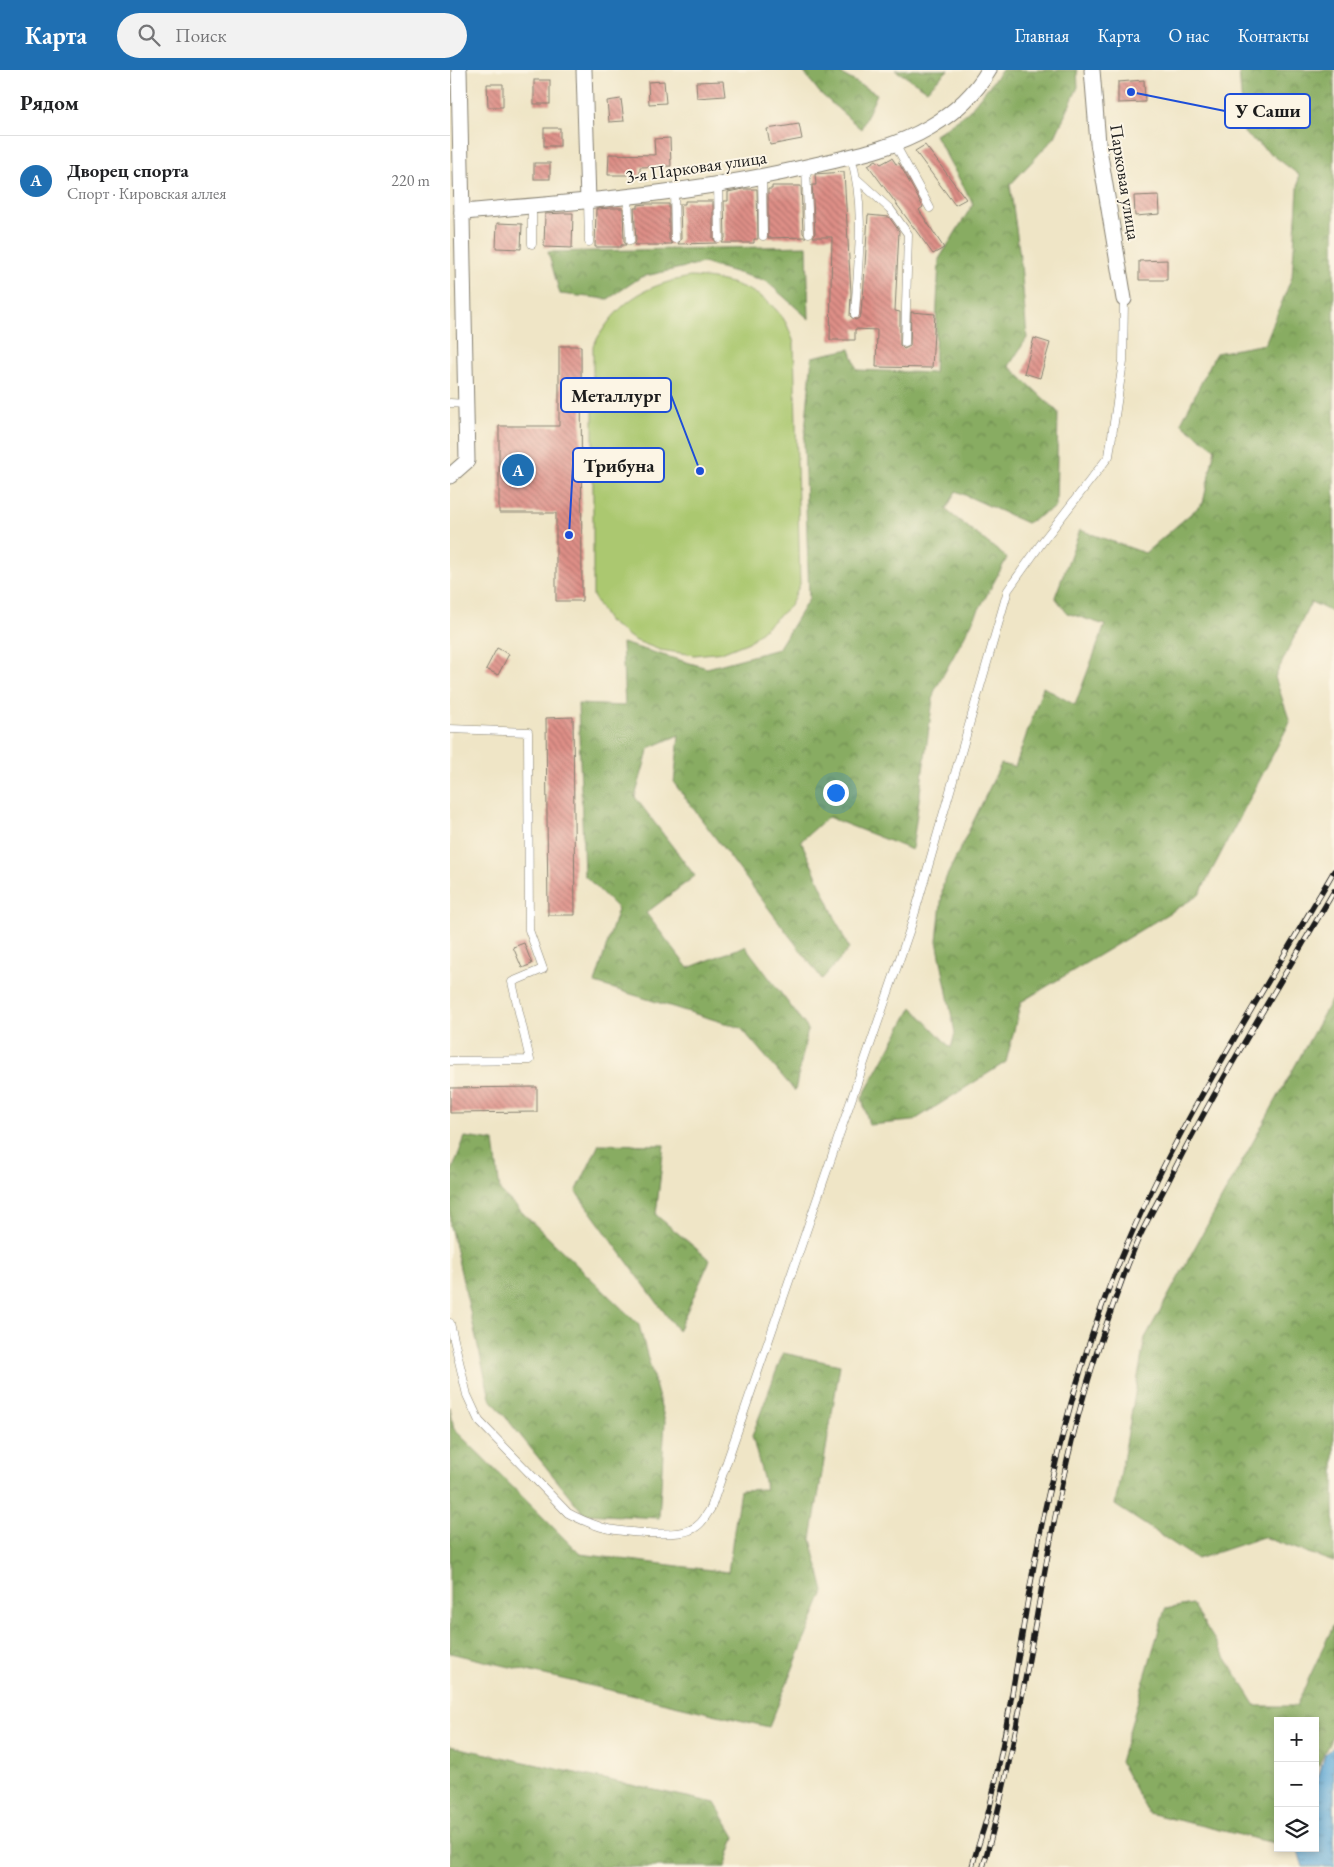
<!DOCTYPE html>
<html lang="ru">
<head>
<meta charset="utf-8">
<style>
	:root { --surface:#fff; --page:#f2f2f2; --text:#202124; --muted:#757577; --line:#e0e0e0; --accent:#1f6fb2 }
	body { margin:0; font-family:"EB Garamond",serif; background:var(--page); color:var(--text) }
	.controls { position:absolute; right:15px; bottom:15px; display:grid; overflow:hidden; border-radius:0px; box-shadow:0 2px 8px #0003 }
	.controls button { width:45px; height:45px; display:grid; place-items:center; padding:0; border:0; border-bottom:1px solid var(--line); background:var(--surface); color:var(--text); font:25px sans-serif }
	.you { position:absolute; left:385px; top:722px; width:18px; height:18px; margin:-12px; border:4px solid #fff; border-radius:50%; background:#1a73e8; box-shadow:0 0 0 8px #1a73e833 }
	.badge { display:grid; place-items:center; width:32px; height:32px; border-radius:50%; background:var(--accent); color:#fff; font-size:16px; font-weight:700 }
	.pin { position:absolute; translate:-50% -50%; border:2px solid #fff; box-shadow:0 1px 5px #0006 }
	.list { margin:0; padding:0; list-style:none }
	h2 { display:flex; justify-content:space-between; align-items:center; height:65px; margin:0; padding:0 20px; font-size:21px }
	h2 small { font-size:16px; font-weight:400; color:var(--muted) }
	.list li { display:grid; grid-template-columns:32px 1fr auto; gap:15px; align-items:center; box-sizing:border-box; height:90px; padding:0 20px; border-top:1px solid var(--line) }
	.list b { display:block; font-size:19px; white-space:nowrap }
	.list p { margin:0; font-size:16px; white-space:nowrap; color:var(--muted) }
	.list em { font-size:16px; font-style:normal; color:var(--muted) }
	.icon { flex:none; width:28px; height:28px; fill:none; stroke:currentColor; stroke-width:2; stroke-linecap:round; stroke-linejoin:round }
	.map { position:relative; flex:none; width:884px; height:1797px; overflow:hidden }
	header { display:flex; align-items:center; gap:30px; box-sizing:border-box; height:70px; padding:0 25px; background:var(--accent); color:#fff }
	header strong { font-size:24px }
	nav { display:flex; gap:28px; margin-inline-start:auto; font-size:18px }
	.search { width:350px; height:45px; background:var(--page); display:flex; align-items:center; gap:12px; box-sizing:border-box; padding:0 18px; border-radius:28px; color:var(--muted); font-size:19px }
	main { display:flex }
	aside { flex:1; background:var(--surface) }
	.map>svg:first-child { display:block }
	.green { fill:#abc86f; stroke:#647246 }
	.forest { fill:url(#forest-crowns); stroke:#52643f }
	.water { fill:url(#water-ripples); stroke:#3e637a }
	.building { fill:url(#building-back-hatch) }
	.lines { fill:none; stroke-linecap:round; stroke-linejoin:round }
	.service-casing { stroke:#868071; stroke-width:9 }
	.minor-casing { stroke:#868071; stroke-width:17 }
	.service { stroke:#fff; stroke-width:8 }
	.minor { stroke:#fff; stroke-width:15 }
	.rail-casing { stroke:#1c1c1c; stroke-width:5.5 }
	.rail { stroke:#fcf5e5; stroke-width:4; stroke-dasharray:11; stroke-linecap:butt }
	.labels { text-anchor:middle; stroke-width:4; stroke-linejoin:round; paint-order:stroke }
	.street-label { font-size:18px; fill:#1c1c1c; stroke:#fcf5e5 }
	.leader { fill:none; stroke:#1d4ed8; stroke-width:2 }
	.callout-dot { fill:#1d4ed8; stroke:#fcf5e5; stroke-width:2 }
	.callout { fill:#fcf5e5; stroke:#1d4ed8; stroke-width:2 }
	.callout-label { font-size:19px; text-anchor:middle; font-weight:bold; fill:#1c1c1c }
</style>
</head>
<body>
<header>
<strong>Карта</strong>
<div class="search"><svg class="icon" aria-label="search" viewBox="0 0 24 24"><circle cx="10" cy="10" r="6"/><path d="M15 15l6 6"/></svg>Поиск</div>
<nav><a>Главная</a><a>Карта</a><a>О нас</a><a>Контакты</a></nav>
</header>
<main>
<aside>
<h2>Рядом<small></small></h2>
<ul class="list">
<li><span class="badge">A</span><div><b>Дворец спорта</b><p>Спорт · Кировская аллея</p></div><em>220 m</em></li>
</ul>
</aside>
<div class="map">
<svg width="884" height="1797" viewBox="0 0 884 1797">
	<defs>
		<pattern id="forest-crowns" width="20" height="18" patternUnits="userSpaceOnUse" patternTransform="scale(1.25)"><rect width="20" height="18" fill="#88ac62"/><path d="M2 6a3 3 0 1 1 6 0M12 15a3 3 0 1 1 6 0" fill="none" stroke="#6e8b50"/></pattern>
		<pattern id="water-ripples" width="26" height="14" patternUnits="userSpaceOnUse" patternTransform="scale(1.25)"><rect width="26" height="14" fill="#60aad8"/><path d="M2 4q2-2 4 0t4 0M15 11q2-2 4 0t4 0" fill="none" stroke="#4e8aae"/></pattern>
		<pattern id="building-back-hatch" width="6" height="6" patternUnits="userSpaceOnUse" patternTransform="scale(1.25)"><rect width="6" height="6" fill="#de8f87"/><path d="M-1 5l2 2M0 0l6 6M5-1l2 2" fill="none" stroke="#b3746e"/></pattern>
	</defs>
	<rect width="100%" height="100%" fill="#fcf5e5"/>
	<filter id="ink" filterUnits="userSpaceOnUse"><feTurbulence type="fractalNoise" baseFrequency=".02" numOctaves="2"/><feDisplacementMap in="SourceGraphic" scale="10" xChannelSelector="R" yChannelSelector="G"/><feConvolveMatrix kernelMatrix="1 2 1 2 8 2 1 2 1" color-interpolation-filters="sRGB"/></filter>
	<filter id="wash" filterUnits="userSpaceOnUse"><feTurbulence type="fractalNoise" baseFrequency=".0096" numOctaves="4" result="noise"/><feDisplacementMap in="SourceGraphic" scale="20" xChannelSelector="R" yChannelSelector="G"/><feGaussianBlur stdDeviation="1.12" result="paint"/><feColorMatrix in="noise" values="0 0 0 0 0 0 0 0 0 0 0 0 0 0 0 0 0 1.4 0 .05"/><feComposite in="paint" operator="in"/></filter>
	<g filter="url(#wash)">
		<rect width="100%" height="100%" fill="#efe5c6"/>
		<!-- green -->
		<path class="green" d="M240,207C275,208 311,218 333,248C338,255 341,265 344,273L350,514L340,536L299,572L274,582L244,585L210,580L184,570L158,551L143,526V276C167,233 191,216 240,207Z"/>
		<!-- forest -->
		<g class="forest">
			<path d="M352,0H384L427,24L411,59L370,23Z"/>
			<path d="M445,0H498L477,20Z"/>
			<path d="M552,0H627L628,17L605,67L560,115L571,194L577,268L559,296L608,342L606,437L577,453L506,421L496,440L557,488L484,622L462,780L378,747L351,771L399,879L372,909L224,713L229,665L199,678L185,727L245,806L196,843L238,898L295,876L358,959L345,1021L291,958L145,913L168,839L134,805L128,634L175,636L172,573L257,598L328,579L359,529L354,372L362,287L400,279L407,300L484,303L489,189L523,134L485,65L518,42Z"/>
			<path d="M789,0H884V543L861,532L825,607L840,652L749,825L571,932L556,992L463,1051L419,1055L412,1028L462,937L501,978L505,963L487,871L493,814L551,694L565,697L593,617L625,635L655,555L617,543L605,527L630,460L695,483L753,433L765,379L731,353L766,283L815,274L842,207L849,105L794,63Z"/>
			<path d="M357,176L359,249L316,211L253,193L191,207L158,229L110,224L98,182Z"/>
			<path d="M884,925V1492L813,1467L747,1489L665,1435L695,1268Z"/>
			<path d="M15,1067L44,1071L50,1121L189,1255L215,1351L209,1448L134,1444L40,1328L0,1155V1106Z"/>
			<path d="M149,1074L214,1075L206,1145L260,1190L228,1261L126,1122Z"/>
			<path d="M333,1283L390,1295L361,1469L374,1522L319,1657L0,1583V1337L4,1359L130,1484L278,1502L290,1420L316,1419L302,1366Z"/>
			<path d="M742,1534L806,1636H846L884,1554V1662L865,1703V1651H828V1774L698,1743L670,1692L715,1539Z"/>
			<path d="M0,1676L265,1733L285,1767L275,1797H0Z"/>
		</g>
		<!-- water -->
		<path class="water" d="M884,1676V1797H853L847,1778H865V1718L875,1684Z"/>
		<g id="blocks">
			<!-- building -->
			<g class="building">
				<rect x="84" y="10" width="16" height="24"/>
				<path d="M694,10L695,32L668,33V12Z"/>
				<path d="M214,11L216,33L199,34L198,12Z"/>
				<path d="M273,11L275,26L247,28L246,12Z"/>
				<path d="M37,14H53V37H38Z"/>
				<path d="M171,29L174,51L159,52L157,31Z"/>
				<path d="M349,54L352,69L320,75L317,59Z"/>
				<rect x="94" y="58" width="16" height="18"/>
				<path d="M220,68L221,96L190,97V105H158L159,84L205,85L204,69Z"/>
				<path d="M475,75L516,129L505,135L465,81Z"/>
				<path d="M442,88L446,94L449,93L473,137L469,140L494,178L483,184L418,95L426,90L431,94Z"/>
				<rect x="84" y="93" width="16" height="16"/>
				<path d="M394,102L401,223L400,246L405,250L409,248L411,244L412,229H413L418,145L439,147L449,161L445,241L450,242V275L454,279L460,276L461,242L485,244L482,298L426,297L427,260L405,259V270H380L382,167H363L365,163L362,115H366L365,104Z"/>
				<path d="M322,116H351L353,163L356,167L318,168V119H322Z"/>
				<path d="M293,119H307L308,169H304V173H272L275,168L274,131H278V122Z"/>
				<path d="M709,125L710,144L685,146L684,126Z"/>
				<path d="M235,131H263V168L267,173L228,174L231,169L230,134H235Z"/>
				<path d="M196,134H219V169L222,174H215V175H184L186,171L184,138H188V135Z"/>
				<path d="M162,138H173L174,171L176,175H171V177H145L146,139Z"/>
				<path d="M114,143H123L122,178L94,177L95,144Z"/>
				<path d="M47,153L72,154L71,179L46,178Z"/>
				<path d="M717,190V210H689V191Z"/>
				<path d="M584,268L600,273L590,308L574,303Z"/>
				<path d="M109,276H131L132,531H106V443H49V356H109Z"/>
				<path d="M47,578L59,584L48,605L36,599Z"/>
				<path d="M123,647L125,845H98L96,648Z"/>
				<path d="M74,873L82,894L72,898L63,877Z"/>
				<path d="M87,1017V1042L0,1043V1018Z"/>
			</g>
		</g>
	</g>
	<g filter="url(#ink)">
		<use href="#blocks" fill-opacity="0" stroke="#868071" stroke-width="1"/>
		<g class="lines">
			<!-- service casing -->
			<g class="service-casing">
				<g id="service">
					<path d="M445,74L480,138"/>
					<path d="M401,87C416,137 408,193 405,244"/>
					<path d="M356,98L359,163"/>
					<path d="M312,107L313,166"/>
					<path d="M407,109L440,139L458,164L455,273"/>
					<path d="M268,115L269,168"/>
					<path d="M224,121L225,169"/>
					<path d="M178,126L180,171"/>
					<path d="M138,131L139,172"/>
					<path d="M82,174V136"/>
					<path d="M0,333L16,334"/>
					<path d="M0,659L78,662L79,860L93,899L62,912L80,990L0,991"/>
					<path d="M0,1253L17,1325L29,1351L118,1443C129,1449 139,1453 151,1457C168,1462 224,1467 240,1460C251,1456 255,1447 261,1438L461,856L558,520L593,471L659,386L673,292L674,229"/>
				</g>
			</g>
			<!-- minor casing -->
			<g class="minor-casing">
				<g id="minor">
					<path d="M134,0L138,131"/>
					<path d="M642,0L648,73L674,229"/>
					<path d="M12,142C130,132 249,123 365,95C404,86 445,78 480,57C504,43 525,24 539,0"/>
					<path d="M0,406L17,391L9,0"/>
				</g>
			</g>
			<!-- service -->
			<use href="#service" class="service"/>
			<!-- minor -->
			<use href="#minor" class="minor"/>
			<!-- rail casing -->
			<g class="rail-casing">
				<g id="rail">
					<path d="M522,1797C527,1778 534,1759 539,1740C563,1639 574,1535 596,1434C609,1376 624,1318 643,1262C698,1097 797,950 884,801"/>
					<path d="M533,1797C584,1622 593,1436 653,1264C664,1232 675,1200 688,1170C698,1148 711,1126 722,1104C771,1007 829,915 884,821"/>
				</g>
			</g>
			<!-- rail -->
			<use href="#rail" class="rail"/>
		</g>
	</g>
	<g class="labels">
		<!-- street labels -->
		<g class="street-label">
			<text transform="translate(246 97) rotate(-8)" y="6">3-я Парковая улица</text>
			<text transform="translate(675 112) rotate(81)" y="6">Парковая улица</text>
		</g>
	</g>
	<!-- callouts -->
	<path class="leader" d="M681 22L775 41M250 401L221 325M119 465L123 395"/>
	<g class="callout-dot">
		<circle cx="681" cy="22" r="5"/>
		<circle cx="250" cy="401" r="5"/>
		<circle cx="119" cy="465" r="5"/>
	</g>
	<g class="callout">
		<rect x="775" y="24" width="85" height="34" rx="5"/>
		<rect x="111" y="308" width="110" height="34" rx="5"/>
		<rect x="123" y="378" width="91" height="34" rx="5"/>
	</g>
	<g class="callout-label">
		<text x="818" y="47">У Саши</text>
		<text x="166" y="332">Металлург</text>
		<text x="169" y="402">Трибуна</text>
	</g>
</svg>
<div class="controls">
<button>+</button>
<button>−</button>
<button><svg class="icon" aria-label="layers" viewBox="0 0 24 24"><path d="M12 4l9 5-9 5-9-5zM3 14l9 5 9-5"/></svg></button>
</div>
<div class="you"></div>
<div class="pin badge" style="left:68px;top:400px">A</div>
</div>
</main>
</body>
</html>
